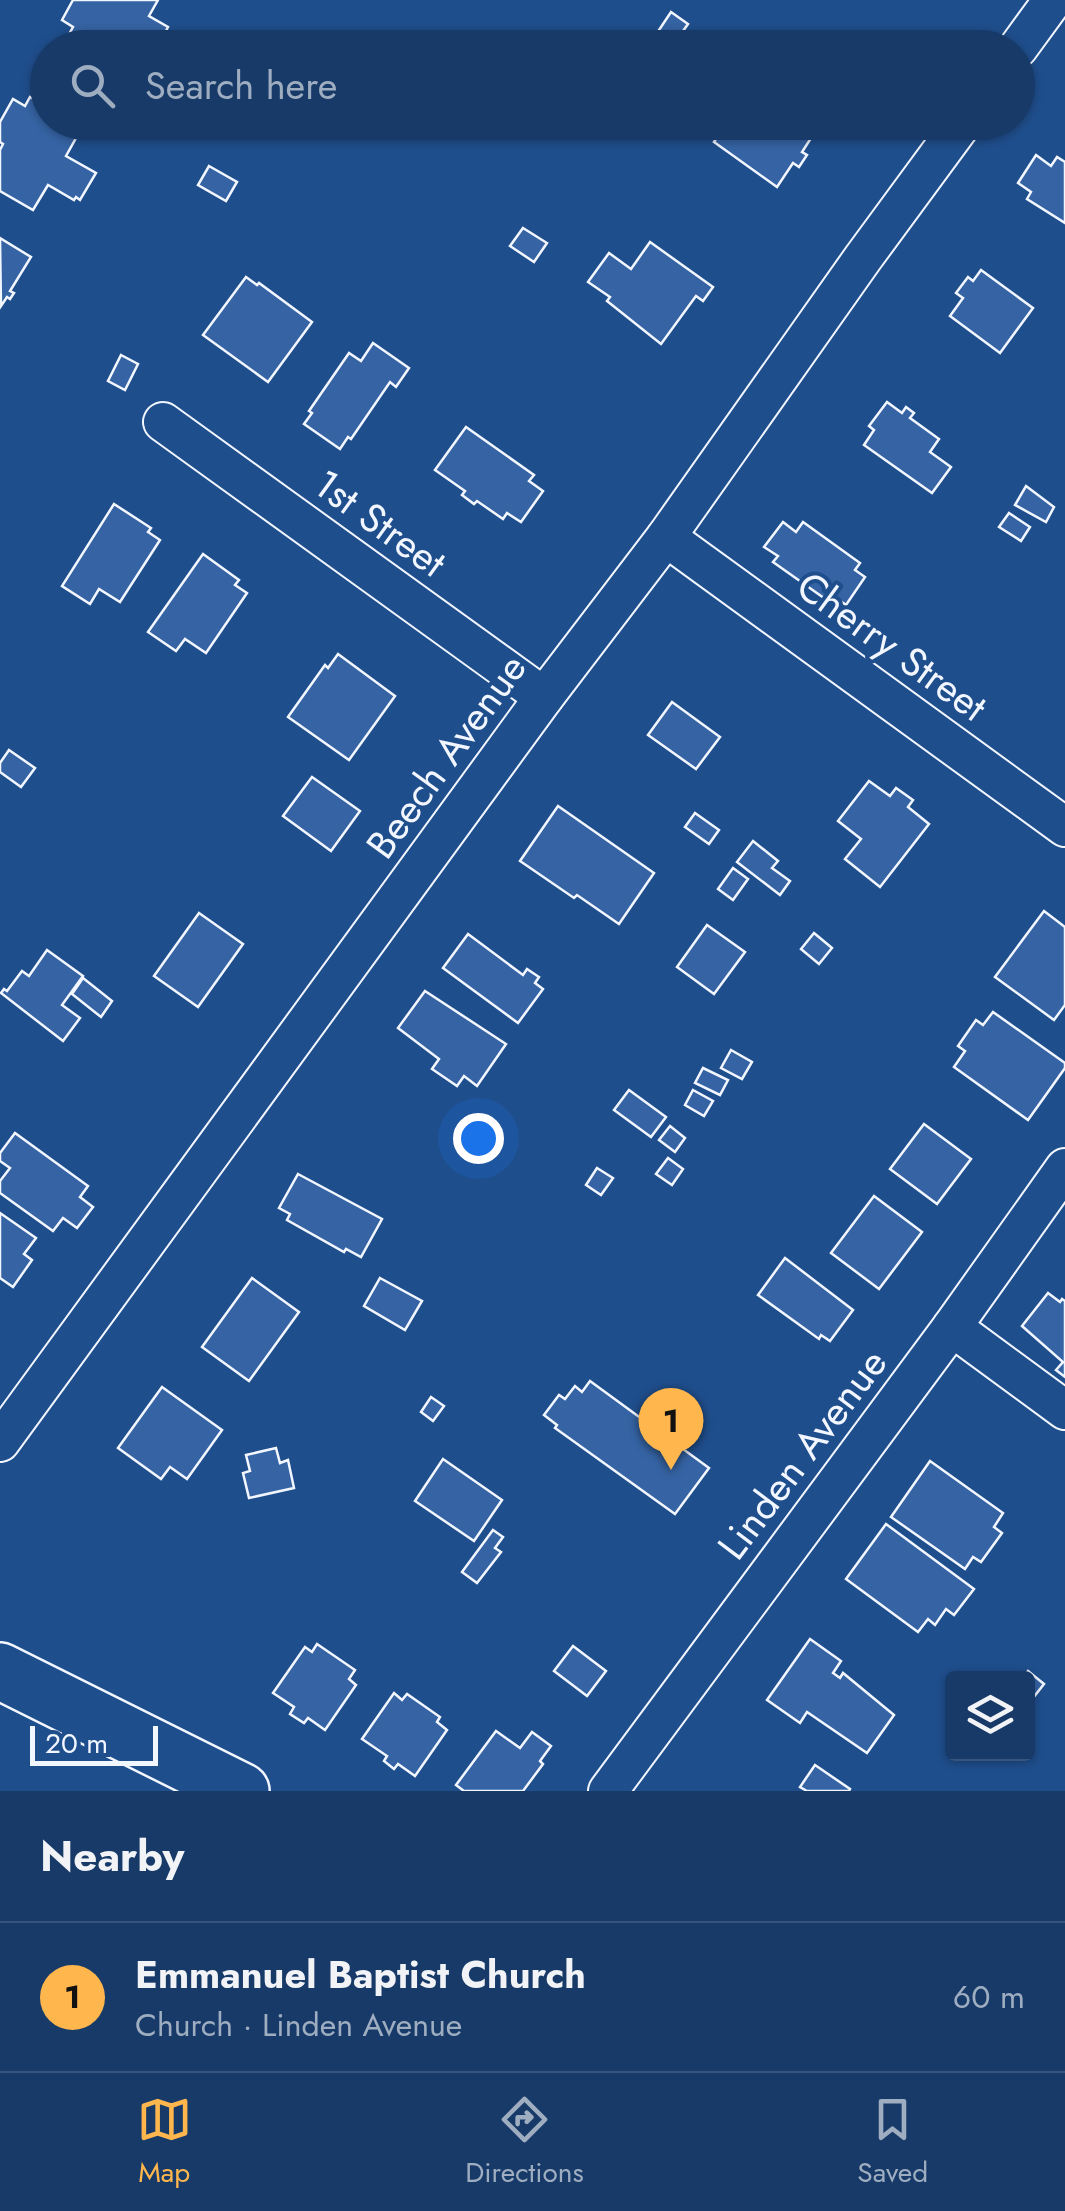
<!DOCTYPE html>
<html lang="en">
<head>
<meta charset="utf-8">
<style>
	:root { --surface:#173a69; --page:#20416f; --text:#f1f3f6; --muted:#9eadc0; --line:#36547d; --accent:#ffb74d }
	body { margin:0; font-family:Jost,sans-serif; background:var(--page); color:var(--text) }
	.controls { position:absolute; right:30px; bottom:30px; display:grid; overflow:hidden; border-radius:10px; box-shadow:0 2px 8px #0004 }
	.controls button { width:90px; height:90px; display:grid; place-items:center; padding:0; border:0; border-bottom:2px solid var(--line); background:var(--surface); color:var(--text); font:50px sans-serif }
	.scale { position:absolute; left:30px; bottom:25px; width:128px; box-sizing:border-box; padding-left:10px; border:5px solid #f2f6ff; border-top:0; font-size:28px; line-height:35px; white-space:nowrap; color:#f2f6ff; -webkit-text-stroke:8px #1f4e8c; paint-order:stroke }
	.you { position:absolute; left:478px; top:1138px; width:35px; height:35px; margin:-25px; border:8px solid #fff; border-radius:50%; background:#1a73e8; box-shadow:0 0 0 15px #1a73e833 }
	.badge { display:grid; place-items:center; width:65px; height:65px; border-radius:50%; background:var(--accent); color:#111; font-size:32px; font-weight:700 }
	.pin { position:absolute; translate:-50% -82px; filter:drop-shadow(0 2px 5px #0008) }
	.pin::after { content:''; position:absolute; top:52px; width:35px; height:30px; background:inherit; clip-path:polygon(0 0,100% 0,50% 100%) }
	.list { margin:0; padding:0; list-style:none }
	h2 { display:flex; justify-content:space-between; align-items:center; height:130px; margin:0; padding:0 40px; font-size:42px }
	h2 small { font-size:32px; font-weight:400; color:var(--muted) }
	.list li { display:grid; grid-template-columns:65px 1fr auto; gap:30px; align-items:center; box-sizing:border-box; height:150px; padding:0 40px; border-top:2px solid var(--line) }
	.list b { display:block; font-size:38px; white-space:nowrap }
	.list p { margin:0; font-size:32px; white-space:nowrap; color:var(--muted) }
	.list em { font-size:32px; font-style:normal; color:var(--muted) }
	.icon { flex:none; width:55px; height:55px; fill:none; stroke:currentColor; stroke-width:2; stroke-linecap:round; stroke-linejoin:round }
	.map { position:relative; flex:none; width:1065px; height:1791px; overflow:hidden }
	.search { position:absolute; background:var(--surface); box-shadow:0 2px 8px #0004; left:30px; right:30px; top:30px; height:110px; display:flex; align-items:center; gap:25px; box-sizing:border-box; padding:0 35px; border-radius:55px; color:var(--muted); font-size:38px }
	.sheet { height:280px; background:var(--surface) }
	nav { display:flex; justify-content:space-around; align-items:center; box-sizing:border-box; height:140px; border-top:2px solid var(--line); background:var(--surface); font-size:28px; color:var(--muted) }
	nav a { display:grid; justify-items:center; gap:5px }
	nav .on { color:var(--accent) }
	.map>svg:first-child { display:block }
	.building { fill:#3563a3; stroke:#f2f6ff; stroke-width:2.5 }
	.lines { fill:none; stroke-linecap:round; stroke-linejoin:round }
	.street-casing { stroke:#f2f6ff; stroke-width:42 }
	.secondary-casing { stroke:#f2f6ff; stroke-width:60 }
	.street { stroke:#1f4e8c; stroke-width:38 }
	.secondary { stroke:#1f4e8c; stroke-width:55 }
	.labels { text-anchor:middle; stroke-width:8; stroke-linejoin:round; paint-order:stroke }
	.street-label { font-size:40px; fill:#f2f6ff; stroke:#1f4e8c }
</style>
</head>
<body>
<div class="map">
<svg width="1065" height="1791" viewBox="0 0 1065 1791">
	<rect width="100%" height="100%" fill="#1f4e8c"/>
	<!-- building -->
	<g class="building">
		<path d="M73,0H158L149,16L168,27L157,48L138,39L132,48H85L67,38L73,27L62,20Z"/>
		<path d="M671,12L688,24L671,48H647Z"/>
		<path d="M30,97L48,107V122H85L66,156L96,173L80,200L76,197L74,200L48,185L33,210L0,191V150L3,144L0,142V122L13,99L25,106Z"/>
		<path d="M727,122H795L813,135L802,152L807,155L799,167L793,163L777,187L714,142Z"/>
		<path d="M1036,155L1051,166L1057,157L1065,162V223L1027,199L1031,192L1018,183Z"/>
		<path d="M209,166L237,182L226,201L198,185Z"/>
		<path d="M523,228L547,243L534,262L510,246Z"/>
		<path d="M0,238L31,257L10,291L14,293L10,299L7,297L1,306Z"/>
		<path d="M650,242L713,287L703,301L696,296L661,344L607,301L610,297L588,282L609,253L631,269Z"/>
		<path d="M981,270L1033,308L1000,353L950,316L963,298L956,293L968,277L973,281Z"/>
		<path d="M246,277L257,285L259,283L312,322L268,382L203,335Z"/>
		<path d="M373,343L409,368L396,387L390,382L351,439L348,437L340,449L304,424L312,413L309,411L349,353L361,361Z"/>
		<path d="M121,355L138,364L125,390L108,381Z"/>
		<path d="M887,402L902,413L906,407L914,413L910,418L939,439L930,452L951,467L932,493L864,445L874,430L869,426Z"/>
		<path d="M466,427L534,475L529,481L543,491L521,522L507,513L503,519L477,501L474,504L462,495L465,491L435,470Z"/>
		<path d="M1026,486L1054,507L1046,522L1015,505Z"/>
		<path d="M114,504L151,528L148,532L160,540L120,602L99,589L90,604L62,586Z"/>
		<path d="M1009,513L1030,527L1021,541L999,527Z"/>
		<path d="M783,522L796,532L803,522L860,563L855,570L865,577L846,605L835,597L831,603L773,562L778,556L764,547Z"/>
		<path d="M203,554L239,580L235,585L247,593L206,653L185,639L176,651L148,632Z"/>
		<path d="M338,654L395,696L349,760L288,717L325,665L328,668Z"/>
		<path d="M672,702L720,737L696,769L648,735Z"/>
		<path d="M9,750L35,768L21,787L0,772V763Z"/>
		<path d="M312,777L360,811L331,851L283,816Z"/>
		<path d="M869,781L890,796L896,788L913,800L908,807L929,824L880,887L845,859L861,839L838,821Z"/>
		<path d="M558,806L654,873L619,924L577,895L574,898L520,861Z"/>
		<path d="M695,813L719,830L709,844L685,827Z"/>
		<path d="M753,841L778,861L772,868L790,881L780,895L737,862Z"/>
		<path d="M733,868L748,879L733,900L718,889Z"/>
		<path d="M1044,911L1065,927V1005L1054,1020L995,977Z"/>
		<path d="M199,913L243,944L198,1007L154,976Z"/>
		<path d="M707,925L745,952L714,994L677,967Z"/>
		<path d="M814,933L832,948L819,964L801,949Z"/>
		<path d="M468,934L523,975L527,969L539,977L535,983L543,989L518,1023L443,968Z"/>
		<path d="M47,950L83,976L62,1005L80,1018L63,1041L1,993L4,989L7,991L22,971L29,976Z"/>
		<path d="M83,978L112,1001L101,1017L72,994Z"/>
		<path d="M425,991L506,1044L477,1086L464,1076L457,1086L432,1069L439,1059L398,1028Z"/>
		<path d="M993,1012L1065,1063V1068L1028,1120L954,1067L965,1051L958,1046L976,1020L983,1025Z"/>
		<path d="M731,1050L752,1062L742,1079L721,1068Z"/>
		<path d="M703,1068L728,1080L720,1095L695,1083Z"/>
		<path d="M629,1090L666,1117L651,1137L614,1110Z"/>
		<path d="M693,1090L713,1101L704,1116L685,1105Z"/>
		<path d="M924,1124L971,1159L937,1204L890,1169Z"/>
		<path d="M670,1126L685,1138L675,1152L659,1140Z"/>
		<path d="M15,1133L88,1186L80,1197L93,1207L77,1228L63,1218L53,1231L0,1193V1181L10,1168L0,1161V1153Z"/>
		<path d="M668,1158L683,1169L672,1185L656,1174Z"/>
		<path d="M597,1168L613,1178L601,1195L586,1185Z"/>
		<path d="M298,1174L382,1219L361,1257L346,1249L344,1252L287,1220L290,1214L279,1208Z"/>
		<path d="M874,1196L922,1232L879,1289L831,1253Z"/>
		<path d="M0,1213L36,1238L24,1254L32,1260L13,1287L0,1278Z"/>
		<path d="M785,1258L853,1310L830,1341L821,1335L819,1339L758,1295Z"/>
		<path d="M252,1278L299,1312L249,1381L202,1347Z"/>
		<path d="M380,1278L422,1301L405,1330L364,1306Z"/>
		<path d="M1048,1293L1060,1302L1062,1299L1065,1301V1377L1056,1370L1063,1362L1022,1326Z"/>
		<path d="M590,1381L709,1468L675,1514L555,1428L557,1425L544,1415L559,1395L565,1399L575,1386L582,1392Z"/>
		<path d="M162,1387L222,1430L187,1479L170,1467L161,1479L118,1448Z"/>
		<path d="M431,1397L444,1406L433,1421L421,1412Z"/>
		<path d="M276,1448L280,1463L288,1460L294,1488L249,1498L243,1473L250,1471L246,1455Z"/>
		<path d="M443,1459L502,1500L474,1541L415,1501Z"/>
		<path d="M930,1461L1003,1513L994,1527L1002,1533L981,1562L973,1557L965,1569L891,1517Z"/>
		<path d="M886,1524L974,1589L954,1615L946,1609L935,1625L928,1619L918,1632L846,1579Z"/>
		<path d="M493,1530L503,1537L495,1548L501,1552L477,1583L462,1572Z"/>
		<path d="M810,1639L841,1661L833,1673L840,1678L843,1673L894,1715L867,1753L807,1712L800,1723L767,1700Z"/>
		<path d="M317,1644L355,1670L349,1679L356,1685L325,1730L308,1718L304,1723L290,1714L294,1707L273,1693L305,1647L312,1652Z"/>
		<path d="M573,1646L606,1671L587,1696L554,1671Z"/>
		<path d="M1028,1671L1044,1684L1033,1698L1028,1693V1678H1023Z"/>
		<path d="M394,1693L402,1700L407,1694L440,1717L437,1722L447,1730L415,1776L398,1764L394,1769L384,1761L387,1756L362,1739Z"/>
		<path d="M496,1731L520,1748L532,1732L551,1746L540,1761L543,1764L523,1791H464L456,1785Z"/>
		<path d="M815,1765L850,1789L849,1791H807L800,1787Z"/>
	</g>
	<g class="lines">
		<!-- street casing -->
		<g class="street-casing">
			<g id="street">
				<path d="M1018,48L1053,0"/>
				<path d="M163,422L544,697"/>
				<path d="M666,537L1065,827"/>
				<path d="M952,1327L1065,1410"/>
				<path d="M0,1442L544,697L666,537L863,258L963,122"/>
				<path d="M608,1791L952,1327L1065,1168"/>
			</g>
		</g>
		<!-- secondary casing -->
		<g class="secondary-casing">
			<path id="secondary" d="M0,1671L241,1791"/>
		</g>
		<!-- street -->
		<use href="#street" class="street"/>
		<!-- secondary -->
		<use href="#secondary" class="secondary"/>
	</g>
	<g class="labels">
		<!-- street labels -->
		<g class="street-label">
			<text transform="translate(380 523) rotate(36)" y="14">1st Street</text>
			<text transform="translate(892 646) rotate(36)" y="14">Cherry Street</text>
			<text transform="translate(446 756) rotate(-54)" y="14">Beech Avenue</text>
			<text transform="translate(802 1454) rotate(-53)" y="14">Linden Avenue</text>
		</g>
	</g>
</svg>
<div class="controls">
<button><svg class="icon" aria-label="layers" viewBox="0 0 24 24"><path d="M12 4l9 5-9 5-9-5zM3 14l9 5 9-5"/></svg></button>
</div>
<div class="scale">20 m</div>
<div class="you"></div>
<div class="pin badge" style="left:671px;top:1470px">1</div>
<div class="search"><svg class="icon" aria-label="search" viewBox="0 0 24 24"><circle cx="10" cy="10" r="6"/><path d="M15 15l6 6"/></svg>Search here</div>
</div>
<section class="sheet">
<h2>Nearby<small></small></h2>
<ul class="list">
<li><span class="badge">1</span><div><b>Emmanuel Baptist Church</b><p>Church · Linden Avenue</p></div><em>60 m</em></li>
</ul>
</section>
<nav>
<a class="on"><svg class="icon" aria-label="map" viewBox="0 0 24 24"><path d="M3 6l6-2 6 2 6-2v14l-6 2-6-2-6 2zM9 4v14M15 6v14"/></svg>Map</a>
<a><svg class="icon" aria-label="directions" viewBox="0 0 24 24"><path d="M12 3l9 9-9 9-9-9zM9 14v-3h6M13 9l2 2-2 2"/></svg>Directions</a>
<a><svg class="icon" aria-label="saved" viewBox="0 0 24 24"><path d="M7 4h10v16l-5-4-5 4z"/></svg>Saved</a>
</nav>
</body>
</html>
